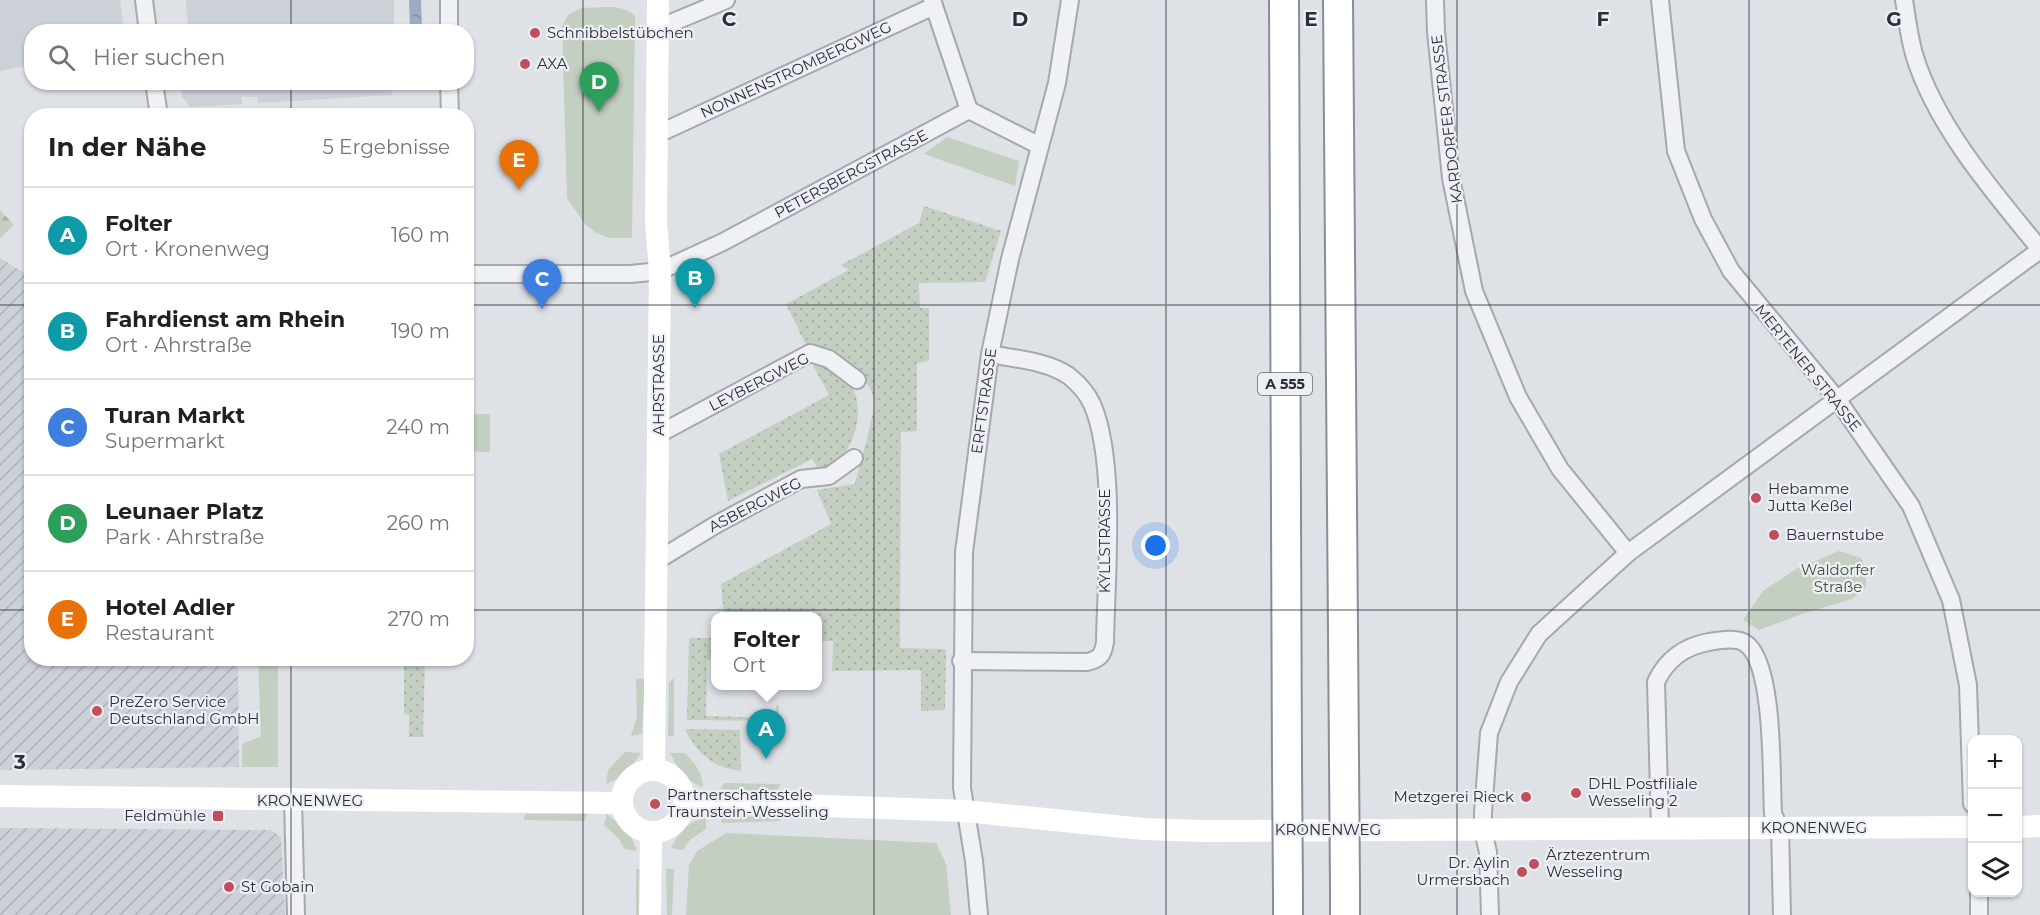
<!DOCTYPE html>
<html lang="de">
<head>
<meta charset="utf-8">
<style>
	:root { --surface:#fff; --page:#f6f6f6; --text:#202124; --muted:#757577; --line:#e0e0e0; --accent:#c04e5c }
	body { margin:0; font-family:Montserrat,sans-serif; background:var(--page); color:var(--text) }
	.controls { position:absolute; right:18px; bottom:18px; display:grid; overflow:hidden; border-radius:12px; box-shadow:0 2px 4px #0004 }
	.controls button { width:54px; height:54px; display:grid; place-items:center; padding:0; border:0; border-bottom:2px solid var(--line); background:var(--surface); color:var(--text); font:30px sans-serif }
	.you { position:absolute; left:1156px; top:546px; width:21px; height:21px; margin:-15px; border:4px solid #fff; border-radius:50%; background:#1a73e8; box-shadow:0 0 0 9px #1a73e833 }
	.badge { display:grid; place-items:center; width:39px; height:39px; border-radius:50%; background:var(--accent); color:#fff; font-size:20px; font-weight:700 }
	.pin { position:absolute; translate:-50% -50px; filter:drop-shadow(0 2px 3px #0008) }
	.pin::after { content:''; position:absolute; top:32px; width:21px; height:18px; background:inherit; clip-path:polygon(0 0,100% 0,50% 100%) }
	.popup { position:absolute; left:711px; top:612px; width:111px; height:78px; box-sizing:border-box; display:grid; place-content:center; border-radius:12px; background:var(--surface); filter:drop-shadow(0 2px 4px #0005); font-size:20px; white-space:nowrap; color:var(--muted) }
	.popup b { font-size:22px; color:var(--text) }
	.popup::after { content:''; position:absolute; left:50%; top:100%; margin-left:-12px; border:12px solid transparent; border-top-color:var(--surface) }
	.list { margin:0; padding:0; list-style:none }
	h2 { display:flex; justify-content:space-between; align-items:center; height:78px; margin:0; padding:0 24px; font-size:26px }
	h2 small { font-size:20px; font-weight:400; color:var(--muted) }
	.list li { display:grid; grid-template-columns:39px 1fr auto; gap:18px; align-items:center; box-sizing:border-box; height:96px; padding:0 24px; border-top:2px solid var(--line) }
	.list b { display:block; font-size:22px; white-space:nowrap }
	.list p { margin:0; font-size:20px; white-space:nowrap; color:var(--muted) }
	.list em { font-size:20px; font-style:normal; color:var(--muted) }
	.icon { flex:none; width:33px; height:33px; fill:none; stroke:currentColor; stroke-width:2; stroke-linecap:round; stroke-linejoin:round }
	.map { position:relative; flex:none; width:2040px; height:915px; overflow:hidden }
	.search { position:absolute; background:var(--surface); box-shadow:0 2px 4px #0004; left:24px; top:24px; width:450px; height:66px; display:flex; align-items:center; gap:15px; box-sizing:border-box; padding:0 21px; border-radius:24px; color:var(--muted); font-size:22px }
	.panel { position:absolute; background:var(--surface); box-shadow:0 2px 4px #0004; left:24px; top:108px; width:450px; height:558px; border-radius:24px }
	.map>svg:first-child { display:block }
	.built { fill:#ccd0d7 }
	.industrial { fill:url(#industrial-furrows) }
	.green { fill:#c3cfc0 }
	.forest { fill:url(#forest-firs) }
	.garden { fill:url(#garden-dots) }
	.water { fill:url(#water-ripples) }
	.lines { fill:none; stroke-linecap:round; stroke-linejoin:round }
	.street-casing { stroke:#a4a8af; stroke-width:20 }
	.highway-casing { stroke:#878e9b; stroke-width:32 }
	.street { stroke:#f0f1f5; stroke-width:16 }
	.secondary { stroke:#fff; stroke-width:22 }
	.highway { stroke:#fff; stroke-width:28 }
	.highway-bridge-casing { stroke:#878e9b; stroke-width:32; stroke-linecap:butt }
	.highway-bridge { stroke:#fff; stroke-width:28 }
	.grid { fill:none; stroke:#292f3b; stroke-width:1.5; stroke-opacity:0.55 }
	.poi-dot { fill:#c04e5c; stroke:#edeff4; stroke-width:2 }
	.labels { text-anchor:middle; stroke-width:4.5; stroke-linejoin:round; paint-order:stroke }
	.shield { fill:#edeff4; stroke:#646972; stroke-width:1.5 }
	.shield-label { font-size:14px; font-weight:bold; fill:#292f3b }
	.poi-label { font-size:15px; fill:#292f3b; stroke:#edeff4; text-anchor:start }
	.street-label { font-size:15px; fill:#292f3b; stroke:#edeff4 }
	.park-label { font-size:15px; fill:#3c5537; stroke:#edeff4 }
	.grid-label { font-size:20px; text-anchor:middle; font-weight:bold; fill:#292f3b; stroke:#edeff4; stroke-width:4.5; stroke-linejoin:round; paint-order:stroke }
</style>
</head>
<body>
<div class="map">
<svg width="2040" height="915" viewBox="0 0 2040 915">
	<defs>
		<pattern id="industrial-furrows" width="10" height="10" patternUnits="userSpaceOnUse" patternTransform="scale(1.5)"><rect width="10" height="10" fill="#ccd0d7"/><path d="M-1 1l2-2M0 10L10 0M9 11l2-2" fill="none" stroke="#afb3b9"/></pattern>
		<pattern id="forest-firs" width="22" height="20" patternUnits="userSpaceOnUse" patternTransform="scale(1.5)"><rect width="22" height="20" fill="#c3cfc0"/><path d="M5 1l3.5 6h-7zM16 11l3.5 6h-7z" fill="#a8b2a6"/></pattern>
		<pattern id="garden-dots" width="8" height="8" patternUnits="userSpaceOnUse" patternTransform="scale(1.5)"><rect width="8" height="8" fill="#c3cfc0"/><path d="M2 2h.1M6 6h.1" fill="none" stroke="#a8b2a6" stroke-width="1.8" stroke-linecap="round"/></pattern>
		<pattern id="water-ripples" width="26" height="14" patternUnits="userSpaceOnUse" patternTransform="scale(1.5)"><rect width="26" height="14" fill="#9cadc3"/><path d="M2 4q2-2 4 0t4 0M15 11q2-2 4 0t4 0" fill="none" stroke="#7f8da0"/></pattern>
	</defs>
	<rect width="100%" height="100%" fill="#dee1e6"/>
	<!-- built -->
	<g class="built">
		<path d="M0,0H120L124,31L32,32L31,65L0,71Z"/>
		<path d="M186,0H394V31H188Z"/>
		<path d="M181,83H391L392,95L258,103L257,97H242V104L190,107L182,97Z"/>
	</g>
	<!-- industrial -->
	<g class="industrial">
		<path d="M0,258L31,277L32,658L238,659L239,767L0,770Z"/>
		<path d="M0,828L271,830L281,837L285,915H0Z"/>
	</g>
	<!-- green -->
	<g class="green">
		<path d="M582,8C600,8 622,3 635,16L632,238H609L595,232L585,224L567,198L562,26L569,14Z"/>
		<path d="M947,137L1019,161L1015,186L924,154Z"/>
		<path d="M467,414H490V452L467,451Z"/>
		<path d="M1839,551L1861,558L1866,569V587L1852,599L1805,613L1759,630L1743,620L1763,591L1796,569Z"/>
		<path d="M258,659H278V767H242V744L261,736Z"/>
		<path d="M645,678L642,734L631,736L637,717L636,679Z"/>
		<path d="M674,678V736H668L669,683Z"/>
		<path d="M625,752L641,753L624,776L606,784L608,770Z"/>
		<path d="M670,753H684C696,764 702,772 703,787C685,781 679,770 670,753Z"/>
		<path d="M724,783L781,784L776,791L720,789Z"/>
		<path d="M588,813L584,821L523,820L526,814Z"/>
		<path d="M607,814L629,832L637,851L624,849L620,840L604,825Z"/>
		<path d="M720,816L779,817L781,821L722,823Z"/>
		<path d="M706,818V829L690,840L683,850L671,848C679,833 689,820 706,818Z"/>
		<path d="M726,833L936,843L946,864L951,915H686L689,865L697,851Z"/>
		<rect x="636" y="869" width="5" height="46"/>
		<path d="M666,869H674L672,915H667Z"/>
	</g>
	<!-- forest -->
	<path class="forest" d="M0,210L14,225L0,238Z"/>
	<!-- garden -->
	<g class="garden">
		<path d="M924,206L1001,231L985,282L919,283L920,308H929V361L917,363V431L901,432L900,648L946,649L945,710L921,711V670L832,671L833,641H817V616H724L721,584L831,524L817,490L855,484C859,467 875,415 874,401C872,374 828,351 805,343L786,304L849,270L841,265L919,223Z"/>
		<path d="M818,361C827,367 842,374 849,382C866,404 857,446 836,462C831,466 824,468 819,470L812,459L728,501L719,454L829,395L811,362Z"/>
		<path d="M689,638H715V660H707L706,716L775,718L776,706L779,705L778,721L687,720Z"/>
		<path d="M404,659H425L423,737H409V715L404,714Z"/>
		<path d="M685,729L740,730L741,771C712,767 697,754 685,729Z"/>
	</g>
	<!-- water -->
	<path class="water" d="M409,0H421L422,31H410Z"/>
	<g class="lines">
		<!-- street casing -->
		<g class="street-casing">
			<g id="street">
				<path d="M144,0L148,32"/>
				<path d="M449,0V32"/>
				<path d="M932,0L969,110"/>
				<path d="M1435,0L1436,32L1451,178L1474,291L1518,397L1560,469L1628,553"/>
				<path d="M1660,0L1676,151L1703,219L1731,271L1837,399L1911,506L1951,600L1968,685L1972,804"/>
				<path d="M1904,0C1907,18 1909,37 1914,54C1935,125 1994,193 2040,249"/>
				<path d="M659,28L726,0"/>
				<path d="M154,82L159,116"/>
				<path d="M449,82L450,116"/>
				<path d="M658,134L934,6"/>
				<path d="M466,274H631L660,271L723,242L969,110L1040,146"/>
				<path d="M659,434L810,353L829,359L857,380"/>
				<path d="M658,560L717,524L801,479L829,476L854,458"/>
				<path d="M961,661L1087,662C1100,659 1103,655 1105,642C1106,578 1117,461 1092,404C1087,393 1079,384 1069,376C1048,361 1015,359 990,354"/>
				<path d="M293,801L296,915"/>
				<path d="M1660,828L1656,682C1666,660 1685,646 1709,642C1719,640 1736,637 1745,643C1775,662 1771,779 1773,814L1780,828L1782,915"/>
				<path d="M1979,892V915"/>
				<path d="M979,915L974,861L962,788L964,552L990,354L1010,259L1057,83L1070,0"/>
				<path d="M1490,915L1488,852L1483,831V813L1489,733L1509,682L1539,634L1628,553L2040,250"/>
			</g>
		</g>
		<!-- highway casing -->
		<g class="highway-casing">
			<g id="highway">
				<path d="M1284,0L1287,769"/>
				<path d="M1338,0L1344,759"/>
				<path d="M1345,887V915"/>
				<path d="M1288,894V915"/>
			</g>
		</g>
		<!-- street -->
		<use href="#street" class="street"/>
		<!-- secondary -->
		<g class="secondary">
			<path d="M654,769L660,271L656,222L658,0"/>
			<circle cx="653" cy="801" r="31"/>
			<path d="M0,796L621,803"/>
			<path d="M685,801L965,811L1144,829L1202,831L1972,827"/>
			<path d="M2018,827L2040,826"/>
			<path d="M650,915L651,833"/>
		</g>
		<!-- highway -->
		<use href="#highway" class="highway"/>
		<!-- highway-bridge casing -->
		<g class="highway-bridge-casing">
			<g id="highway-bridge">
				<path d="M1344,759L1345,887"/>
				<path d="M1287,769L1288,894"/>
			</g>
		</g>
		<!-- highway-bridge -->
		<use href="#highway-bridge" class="highway-bridge"/>
	</g>
	<!-- grid -->
	<path class="grid" d="M291,0V32M583,0V915M874,0V915M1166,0V915M1457,0V915M1749,0V915M291,82V116M0,305H32M466,305H2040M0,610H32M466,610H2040M291,658V915"/>
	<!-- markers -->
	<g class="poi-dot">
		<circle cx="535" cy="33" r="6"/>
		<circle cx="525" cy="64" r="6"/>
		<circle cx="1756" cy="498" r="6"/>
		<circle cx="1774" cy="535" r="6"/>
		<circle cx="97" cy="711" r="6"/>
		<circle cx="1576" cy="793" r="6"/>
		<circle cx="1526" cy="797" r="6"/>
		<circle cx="655" cy="804" r="6"/>
		<rect x="212" y="810" width="12" height="12" rx="3"/>
		<circle cx="1534" cy="864" r="6"/>
		<circle cx="1522" cy="872" r="6"/>
		<circle cx="229" cy="887" r="6"/>
	</g>
	<g class="labels">
		<!-- shield labels -->
		<rect class="shield" x="1258" y="373" width="54" height="22" rx="4.5"/>
		<g class="shield-label">
			<text x="1285" y="389">A 555</text>
		</g>
		<!-- poi labels -->
		<g class="poi-label">
			<text x="547" y="38">Schnibbelstübchen</text>
			<text x="537" y="69">AXA</text>
			<text x="1768" y="494">Hebamme<tspan x="1768" dy="17">Jutta Keßel</tspan></text>
			<text x="1786" y="540">Bauernstube</text>
			<text x="109" y="707">PreZero Service<tspan x="109" dy="17">Deutschland GmbH</tspan></text>
			<text x="1588" y="789">DHL Postfiliale<tspan x="1588" dy="17">Wesseling 2</tspan></text>
			<text x="667" y="800">Partnerschaftsstele<tspan x="667" dy="17">Traunstein-Wesseling</tspan></text>
			<text x="1514" y="802" text-anchor="end">Metzgerei Rieck</text>
			<text x="206" y="821" text-anchor="end">Feldmühle</text>
			<text x="1546" y="860">Ärztezentrum<tspan x="1546" dy="17">Wesseling</tspan></text>
			<text x="1510" y="868" text-anchor="end">Dr. Aylin<tspan x="1510" dy="17">Urmersbach</tspan></text>
			<text x="241" y="892">St Gobain</text>
		</g>
		<!-- street labels -->
		<g class="street-label">
			<text transform="translate(796 70) rotate(-25)" y="5">NONNENSTROMBERGWEG</text>
			<text transform="translate(1447 119) rotate(-97)" y="5">KARDORFER STRASSE</text>
			<text transform="translate(851 174) rotate(-28)" y="5">PETERSBERGSTRASSE</text>
			<text transform="translate(1808 368) rotate(51)" y="5">MERTENER STRASSE</text>
			<text transform="translate(759 382) rotate(-27)" y="5">LEYBERGWEG</text>
			<text transform="translate(659 385) rotate(-90)" y="5">AHRSTRASSE</text>
			<text transform="translate(984 401) rotate(-82)" y="5">ERFTSTRASSE</text>
			<text transform="translate(755 505) rotate(-27)" y="5">ASBERGWEG</text>
			<text transform="translate(1105 541) rotate(-90)" y="5">KYLLSTRASSE</text>
			<text x="310" y="806">KRONENWEG</text>
			<text x="1814" y="833">KRONENWEG</text>
			<text x="1328" y="835">KRONENWEG</text>
		</g>
		<!-- park labels -->
		<g class="park-label">
			<text x="1838" y="575">Waldorfer<tspan x="1838" dy="17">Straße</tspan></text>
		</g>
	</g>
	<g class="grid-label">
		<text x="729" y="26">C</text>
		<text x="1020" y="26">D</text>
		<text x="1311" y="26">E</text>
		<text x="1603" y="26">F</text>
		<text x="1894" y="26">G</text>
		<text x="20" y="769">3</text>
	</g>
</svg>
<div class="controls">
<button>+</button>
<button>−</button>
<button><svg class="icon" aria-label="layers" viewBox="0 0 24 24"><path d="M12 4l9 5-9 5-9-5zM3 14l9 5 9-5"/></svg></button>
</div>
<div class="you"></div>
<div class="pin badge" style="left:766px;top:759px;background:#0f9aa8">A</div>
<div class="popup"><b>Folter</b>Ort</div>
<div class="pin badge" style="left:695px;top:308px;background:#0f9aa8">B</div>
<div class="pin badge" style="left:542px;top:309px;background:#3f7fe0">C</div>
<div class="pin badge" style="left:599px;top:112px;background:#2e9e5b">D</div>
<div class="pin badge" style="left:519px;top:190px;background:#e8710a">E</div>
<div class="search"><svg class="icon" aria-label="search" viewBox="0 0 24 24"><circle cx="10" cy="10" r="6"/><path d="M15 15l6 6"/></svg>Hier suchen</div>
<section class="panel">
<h2>In der Nähe<small>5 Ergebnisse</small></h2>
<ul class="list">
<li><span class="badge" style="background:#0f9aa8">A</span><div><b>Folter</b><p>Ort · Kronenweg</p></div><em>160 m</em></li>
<li><span class="badge" style="background:#0f9aa8">B</span><div><b>Fahrdienst am Rhein</b><p>Ort · Ahrstraße</p></div><em>190 m</em></li>
<li><span class="badge" style="background:#3f7fe0">C</span><div><b>Turan Markt</b><p>Supermarkt</p></div><em>240 m</em></li>
<li><span class="badge" style="background:#2e9e5b">D</span><div><b>Leunaer Platz</b><p>Park · Ahrstraße</p></div><em>260 m</em></li>
<li><span class="badge" style="background:#e8710a">E</span><div><b>Hotel Adler</b><p>Restaurant</p></div><em>270 m</em></li>
</ul>
</section>
</div>
</body>
</html>
